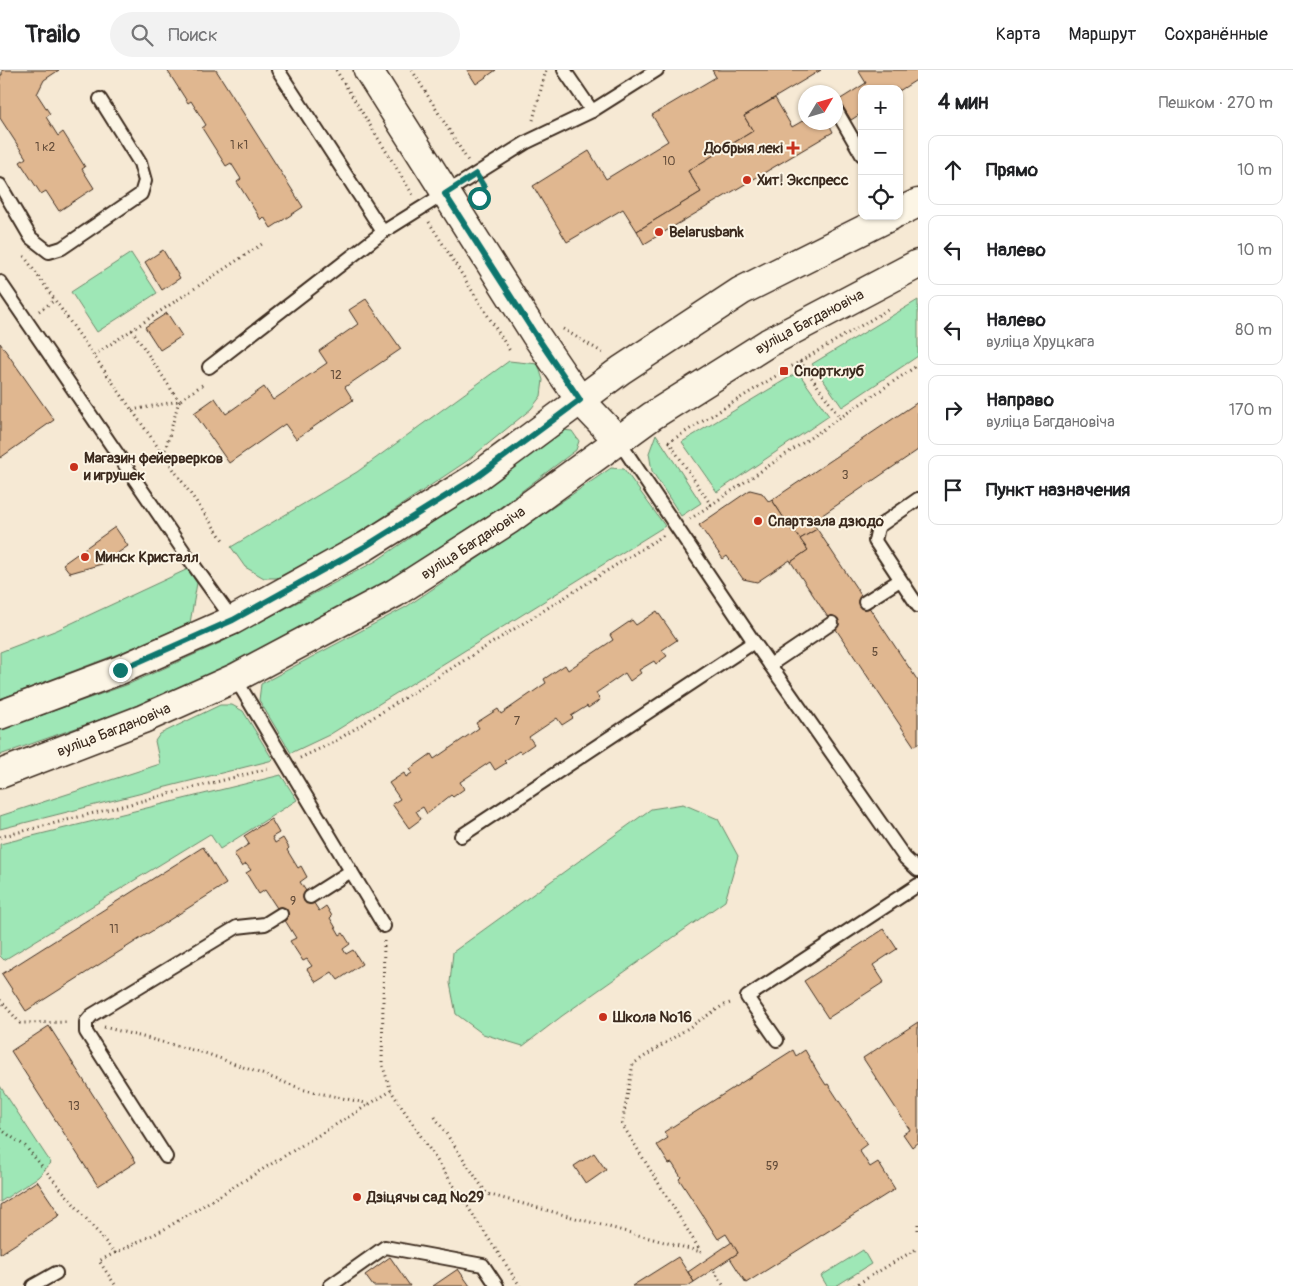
<!DOCTYPE html>
<html lang="ru">
<head>
<meta charset="utf-8">
<style>
	:root { --surface:#fff; --page:#f2f2f2; --text:#202124; --muted:#757577; --line:#e0e0e0 }
	body { margin:0; font-family:Pangolin,sans-serif; background:var(--page); color:var(--text) }
	.controls { position:absolute; right:15px; top:15px; display:grid; overflow:hidden; border-radius:10px; box-shadow:0 1px 4px #0004 }
	.controls button { width:45px; height:45px; display:grid; place-items:center; padding:0; border:0; border-bottom:1px solid var(--line); background:var(--surface); color:var(--text); font:25px sans-serif }
	.compass { position:absolute; left:798px; top:15px; width:45px; height:45px; border-radius:50%; background:var(--surface); box-shadow:0 1px 4px #0004; rotate:52deg }
	.stop { position:absolute; width:15px; height:15px; margin:-11px; border:4px solid #0f766e; border-radius:50%; background:#fff }
	.stop.end { background:#0f766e; border-color:#fff; box-shadow:0 1px 5px #0008 }
	.list { margin:0; padding:0; list-style:none }
	h2 { display:flex; justify-content:space-between; align-items:center; height:65px; margin:0; padding:0 20px; font-size:21px }
	h2 small { font-size:16px; font-weight:400; color:var(--muted) }
	.list li { display:grid; grid-template-columns:32px 1fr auto; gap:15px; align-items:center; box-sizing:border-box; height:70px; margin:0 10px 10px; padding:0 10px; border:1px solid var(--line); border-radius:10px }
	.list b { display:block; font-size:19px; white-space:nowrap }
	.list p { margin:0; font-size:16px; white-space:nowrap; color:var(--muted) }
	.list em { font-size:16px; font-style:normal; color:var(--muted) }
	.icon { flex:none; width:28px; height:28px; fill:none; stroke:currentColor; stroke-width:2; stroke-linecap:round; stroke-linejoin:round }
	.map { position:relative; flex:none; width:918px; height:1216px; overflow:hidden }
	header { display:flex; align-items:center; gap:30px; box-sizing:border-box; height:70px; padding:0 25px; background:var(--surface); border-bottom:1px solid var(--line) }
	header strong { font-size:24px }
	nav { display:flex; gap:28px; margin-inline-start:auto; font-size:18px }
	.search { width:350px; height:45px; background:var(--page); display:flex; align-items:center; gap:12px; box-sizing:border-box; padding:0 18px; border-radius:28px; color:var(--muted); font-size:19px }
	main { display:flex }
	aside { flex:1; background:var(--surface) }
	.map>svg:first-child { display:block }
	.green { fill:#9ee7b6; stroke:#6c886a }
	.building { fill:#e0b790; stroke:#3b2a1e }
	.lines { fill:none; stroke-linecap:round; stroke-linejoin:round }
	.service-casing { stroke:#3b2a1e; stroke-width:16 }
	.tertiary-casing { stroke:#3b2a1e; stroke-width:31 }
	.primary-casing { stroke:#3b2a1e; stroke-width:31 }
	.path { stroke:#3b2a1e; stroke-width:3; stroke-dasharray:1 4; stroke-linecap:butt }
	.service { stroke:#fcf5e5; stroke-width:12 }
	.tertiary { stroke:#fcf5e5; stroke-width:28 }
	.primary { stroke:#fcf5e5; stroke-width:28 }
	.route { stroke:#0f766e; stroke-width:6 }
	.poi-dot { fill:#c8321e; stroke:#fcf5e5; stroke-width:2 }
	.labels { text-anchor:middle; stroke-width:4; stroke-linejoin:round; paint-order:stroke }
	.number-label { font-size:12px; fill:#644d3a }
	.poi-label { font-size:15px; font-weight:bold; fill:#3b2a1e; stroke:#fcf5e5; text-anchor:start }
	.street-label { font-size:15px; fill:#3b2a1e; stroke:#fcf5e5 }
</style>
</head>
<body>
<header>
<strong>Trailo</strong>
<div class="search"><svg class="icon" aria-label="search" viewBox="0 0 24 24"><circle cx="10" cy="10" r="6"/><path d="M15 15l6 6"/></svg>Поиск</div>
<nav><a>Карта</a><a>Маршрут</a><a>Сохранённые</a></nav>
</header>
<main>
<div class="map">
<svg width="918" height="1216" viewBox="0 0 918 1216">
	<rect width="100%" height="100%" fill="#f6e9d4"/>
	<filter id="ink" filterUnits="userSpaceOnUse"><feTurbulence type="fractalNoise" baseFrequency=".02" numOctaves="2"/><feDisplacementMap in="SourceGraphic" scale="10" xChannelSelector="R" yChannelSelector="G"/><feConvolveMatrix kernelMatrix="1 2 1 2 8 2 1 2 1" color-interpolation-filters="sRGB"/></filter>
	<g filter="url(#ink)">
		<!-- green -->
		<g class="green">
			<path d="M131,183L157,223L97,262L71,222Z"/>
			<path d="M918,230V286L842,337L812,294Z"/>
			<path d="M509,291L538,294L543,310L541,326L531,339L467,391L358,464L277,508H264L245,497L231,477L357,402Z"/>
			<path d="M798,302L829,346L717,422L682,372Z"/>
			<path d="M562,360L572,361L579,371L576,380L498,439L388,511L228,596L135,637L0,685V660L129,614L220,573L376,491L484,417Z"/>
			<path d="M656,364L701,433L681,446L652,401L649,383Z"/>
			<path d="M611,398L624,399L665,456L329,665L291,683L259,630L261,614L406,537Z"/>
			<path d="M188,499L197,513L190,553L118,584L0,629V582L57,560Z"/>
			<path d="M220,635H232L243,641L273,690L0,759V746L160,694L155,671L160,664Z"/>
			<path d="M281,705L297,730L220,779L210,764L4,890L0,886V774Z"/>
			<path d="M683,734L718,749L738,786L725,831L562,946L523,976L483,964L456,944L450,913L453,882L651,739Z"/>
			<path d="M0,1016L51,1093L38,1107L0,1132Z"/>
			<path d="M863,1180L871,1194L836,1216H827L821,1206Z"/>
		</g>
		<!-- building -->
		<g class="building">
			<path d="M2,0H59L44,10L37,24L50,44L46,47L58,66L63,62L85,97L82,99L94,118L59,141L46,121L41,124L20,92L26,88L0,48V5H2Z"/>
			<path d="M167,0H216L303,137L271,158L264,147L261,150L237,112L241,109L231,93L226,96L202,58L206,55L191,31L188,33Z"/>
			<path d="M467,0H496L476,14Z"/>
			<path d="M712,0H821L744,46L753,61L688,101L701,122L637,161L623,139L567,172L533,116L589,81L606,109L668,71L652,45L716,7Z"/>
			<path d="M858,0H918V9L899,21V19H862V43L851,50L839,30L866,13Z"/>
			<path d="M775,28L792,57L806,49V52H828L833,62L644,174L637,161L701,122L688,101L753,61L744,46Z"/>
			<path d="M163,180L180,208L162,220L145,192Z"/>
			<path d="M366,229L401,279L345,317L353,330L296,369L285,354L229,393L194,343L215,328L226,344L264,317L273,330L327,293L319,281L358,254L349,240Z"/>
			<path d="M167,243L182,266L160,280L145,257Z"/>
			<path d="M0,273L54,350L0,388Z"/>
			<path d="M918,332V380L812,452L817,459L800,469L794,460L793,462L772,430Z"/>
			<path d="M750,420L762,423L769,432L772,430L793,462L794,460L808,480L791,492L790,490L757,512L743,509L727,486L723,489L699,455Z"/>
			<path d="M115,457L128,476L102,494L70,503L63,494Z"/>
			<path d="M817,459L918,611V674L914,676L791,492L808,480L800,469Z"/>
			<path d="M657,541L677,570L662,580L667,586L656,594L654,591L639,600L641,603L630,611L625,603L596,623L600,630L588,638L587,636L571,646L573,648L562,655L557,648L529,667L534,674L521,683L519,681L504,691L506,693L495,700L490,692L460,712L464,719L453,727L451,725L427,744L423,737L416,741L421,749L409,758L392,734L400,729L389,713L404,703L406,707L412,703L410,699L431,684L434,689L479,658L476,653L498,639L501,644L546,613L544,609L565,595L568,600L613,570L610,565L632,550L636,555Z"/>
			<path d="M271,749L279,763L272,767L275,773L283,768L289,778L287,780L298,798L301,796L307,807L300,812L310,827L319,841L326,836L332,846L330,848L340,865L343,863L350,874L343,879L346,884L353,880L362,894L338,910L332,902L316,912L307,899L312,896L307,889L303,891L290,871L296,868L281,844L265,820L259,824L246,803L251,800L246,794L242,797L234,784L249,774L244,766Z"/>
			<path d="M203,777L226,814L26,941L2,904Z"/>
			<path d="M884,859L897,879L873,895L884,912L828,948L804,911Z"/>
			<path d="M918,952V1072L912,1077L903,1064L910,1060L863,988Z"/>
			<path d="M49,956L136,1092L98,1116L11,981Z"/>
			<path d="M793,980L796,986L805,980L817,1001L826,1015L828,1014L867,1074L859,1080L870,1097L878,1092L895,1119L746,1213L730,1188L738,1183L726,1164L718,1169L679,1109L681,1107L672,1093L669,1094L657,1075L668,1068L664,1062Z"/>
			<path d="M594,1083L606,1100L586,1114L574,1096Z"/>
			<path d="M37,1111L60,1145L0,1184V1135Z"/>
			<path d="M732,1172L738,1183L694,1212L688,1202Z"/>
			<path d="M390,1187L410,1216H373L365,1205Z"/>
			<path d="M678,1187L694,1212L688,1216H632Z"/>
			<path d="M458,1199L470,1216H433Z"/>
		</g>
		<g class="lines">
			<!-- service casing -->
			<g class="service-casing">
				<g id="service">
					<path d="M278,0L383,162"/>
					<path d="M564,0L592,41"/>
					<path d="M836,40L862,85"/>
					<path d="M0,115L31,168L49,182L62,178L141,124L145,111L140,93L100,29"/>
					<path d="M0,212L185,483L233,550"/>
					<path d="M209,297L383,162L527,72L592,41L657,0"/>
					<path d="M618,370L754,572L905,788L918,800"/>
					<path d="M918,429L878,457L875,471L918,536"/>
					<path d="M865,532L900,510"/>
					<path d="M770,595L832,553"/>
					<path d="M235,608L384,856"/>
					<path d="M461,766L754,572"/>
					<path d="M310,827L351,801"/>
					<path d="M777,970L747,927L918,815"/>
					<path d="M166,1087L86,962V952L92,945L237,857L265,854L281,844"/>
					<path d="M33,1216L56,1203"/>
					<path d="M330,1216L385,1177L483,1195L497,1216"/>
				</g>
			</g>
			<!-- tertiary casing -->
			<g class="tertiary-casing">
				<path id="tertiary" d="M368,0L535,264L580,330"/>
			</g>
			<!-- primary casing -->
			<g class="primary-casing">
				<g id="primary">
					<path d="M899,142L918,133"/>
					<path d="M580,330L618,370"/>
					<path d="M0,645L120,600L233,550L366,476L478,406L621,300L741,221L891,146"/>
					<path id="s1" d="M0,704L143,649L235,608L395,523L509,450L652,346L768,273L918,194"/>
				</g>
			</g>
			<!-- path -->
			<g class="path">
				<path d="M336,0L413,125"/>
				<path d="M412,0L468,91"/>
				<path d="M533,50L546,0"/>
				<path d="M429,152L510,281"/>
				<path d="M24,186L223,470"/>
				<path d="M39,241L55,230"/>
				<path d="M563,259L605,284"/>
				<path d="M132,260L179,331L164,384"/>
				<path d="M94,285L265,172"/>
				<path d="M800,291L840,348"/>
				<path d="M132,340L179,331L205,313"/>
				<path d="M711,435L669,372L784,301L889,239"/>
				<path d="M690,449L918,295"/>
				<path d="M300,688L334,672L664,465"/>
				<path d="M0,767L271,698"/>
				<path d="M384,871L382,994L391,1021L520,1216"/>
				<path d="M0,930L20,953L69,952"/>
				<path d="M104,957L208,984L305,1020L370,1034"/>
				<path d="M435,1047L487,1124L701,1182"/>
				<path d="M0,1059L25,1076L115,1183L99,1191L116,1216"/>
				<path d="M918,1154V1163"/>
				<path d="M701,1182L622,1054L633,994L722,936L733,932"/>
				<path d="M115,1183L163,1160L391,1021"/>
				<path d="M714,1201L724,1216"/>
				<path d="M854,1216L918,1178"/>
			</g>
			<!-- service -->
			<use href="#service" class="service"/>
			<!-- tertiary -->
			<use href="#tertiary" class="tertiary"/>
			<!-- primary -->
			<use href="#primary" class="primary"/>
		</g>
	</g>
	<g class="lines" filter="url(#ink)">
		<!-- route -->
		<path class="route" d="M120,600L233,550L366,476L478,406L580,330L535,264L445,124L476,104L484,117L479,128"/>
	</g>
	<!-- markers -->
	<g class="poi-dot">
		<path d="M790.5 70.5h5v5h5v5h-5v5h-5v-5h-5v-5h5z"/>
		<circle cx="747" cy="110" r="5"/>
		<circle cx="659" cy="162" r="5"/>
		<rect x="779" y="296" width="10" height="10" rx="2.5"/>
		<circle cx="74" cy="397" r="5"/>
		<circle cx="758" cy="451" r="5"/>
		<circle cx="85" cy="487" r="5"/>
		<circle cx="603" cy="947" r="5"/>
		<circle cx="357" cy="1127" r="5"/>
	</g>
	<g class="labels">
		<!-- number labels -->
		<g class="number-label">
			<text x="239" y="79">1 к1</text>
			<text x="45" y="81">1 к2</text>
			<text x="669" y="95">10</text>
			<text x="336" y="309">12</text>
			<text x="845" y="409">3</text>
			<text x="875" y="586">5</text>
			<text x="517" y="655">7</text>
			<text x="293" y="835">9</text>
			<text x="114" y="863">11</text>
			<text x="74" y="1040">13</text>
			<text x="772" y="1100">59</text>
		</g>
		<!-- poi labels -->
		<g class="poi-label">
			<text x="783" y="83" text-anchor="end">Добрыя лекі</text>
			<text x="757" y="115">Хит! Экспресс</text>
			<text x="669" y="167">Belarusbank</text>
			<text x="794" y="306">Спортклуб</text>
			<text x="84" y="393">Магазин фейерверков<tspan x="84" dy="17">и игрушек</tspan></text>
			<text x="768" y="456">Спартзала дзюдо</text>
			<text x="95" y="492">Минск Кристалл</text>
			<text x="613" y="952">Школа №16</text>
			<text x="367" y="1132">Дзіцячы сад №29</text>
		</g>
		<!-- street labels -->
		<g class="street-label">
			<text dy="5" stroke="none"><textPath href="#s1" startOffset="931">вуліца Багдановіча</textPath></text>
			<text dy="5" stroke="none"><textPath href="#s1" startOffset="528">вуліца Багдановіча</textPath></text>
			<text dy="5" stroke="none"><textPath href="#s1" startOffset="122">вуліца Багдановіча</textPath></text>
		</g>
	</g>
</svg>
<div class="controls">
<button>+</button>
<button>−</button>
<button><svg class="icon" aria-label="locate" viewBox="0 0 24 24"><circle cx="12" cy="12" r="6"/><path d="M12 2v4M12 18v4M2 12h4M18 12h4"/></svg></button>
</div>
<svg class="compass" viewBox="-18 -18 36 36"><path d="M0-13l5 13h-10z" fill="#e53935"/><path d="M0 13l5-13h-10z" fill="#757577"/></svg>
<div class="stop" style="left:479px;top:128px"></div>
<div class="stop end" style="left:120px;top:600px"></div>
</div>
<aside>
<h2>4 мин<small>Пешком · 270 m</small></h2>
<ul class="list">
<li><svg class="icon" aria-label="ahead" viewBox="0 0 24 24"><path d="M12 20V5M6 11l6-6 6 6"/></svg><div><b>Прямо</b></div><em>10 m</em></li>
<li><svg class="icon" aria-label="left" viewBox="0 0 24 24"><path d="M17 20v-9H6M10 6l-5 5 5 5"/></svg><div><b>Налево</b></div><em>10 m</em></li>
<li><svg class="icon" aria-label="left" viewBox="0 0 24 24"><path d="M17 20v-9H6M10 6l-5 5 5 5"/></svg><div><b>Налево</b><p>вуліца Хруцкага</p></div><em>80 m</em></li>
<li><svg class="icon" aria-label="right" viewBox="0 0 24 24"><path d="M7 20v-9h11M14 6l5 5-5 5"/></svg><div><b>Направо</b><p>вуліца Багдановіча</p></div><em>170 m</em></li>
<li><svg class="icon" aria-label="arrive" viewBox="0 0 24 24"><path d="M6 21V4h12l-3 4 3 4H6"/></svg><div><b>Пункт назначения</b></div></li>
</ul>
</aside>
</main>
</body>
</html>
